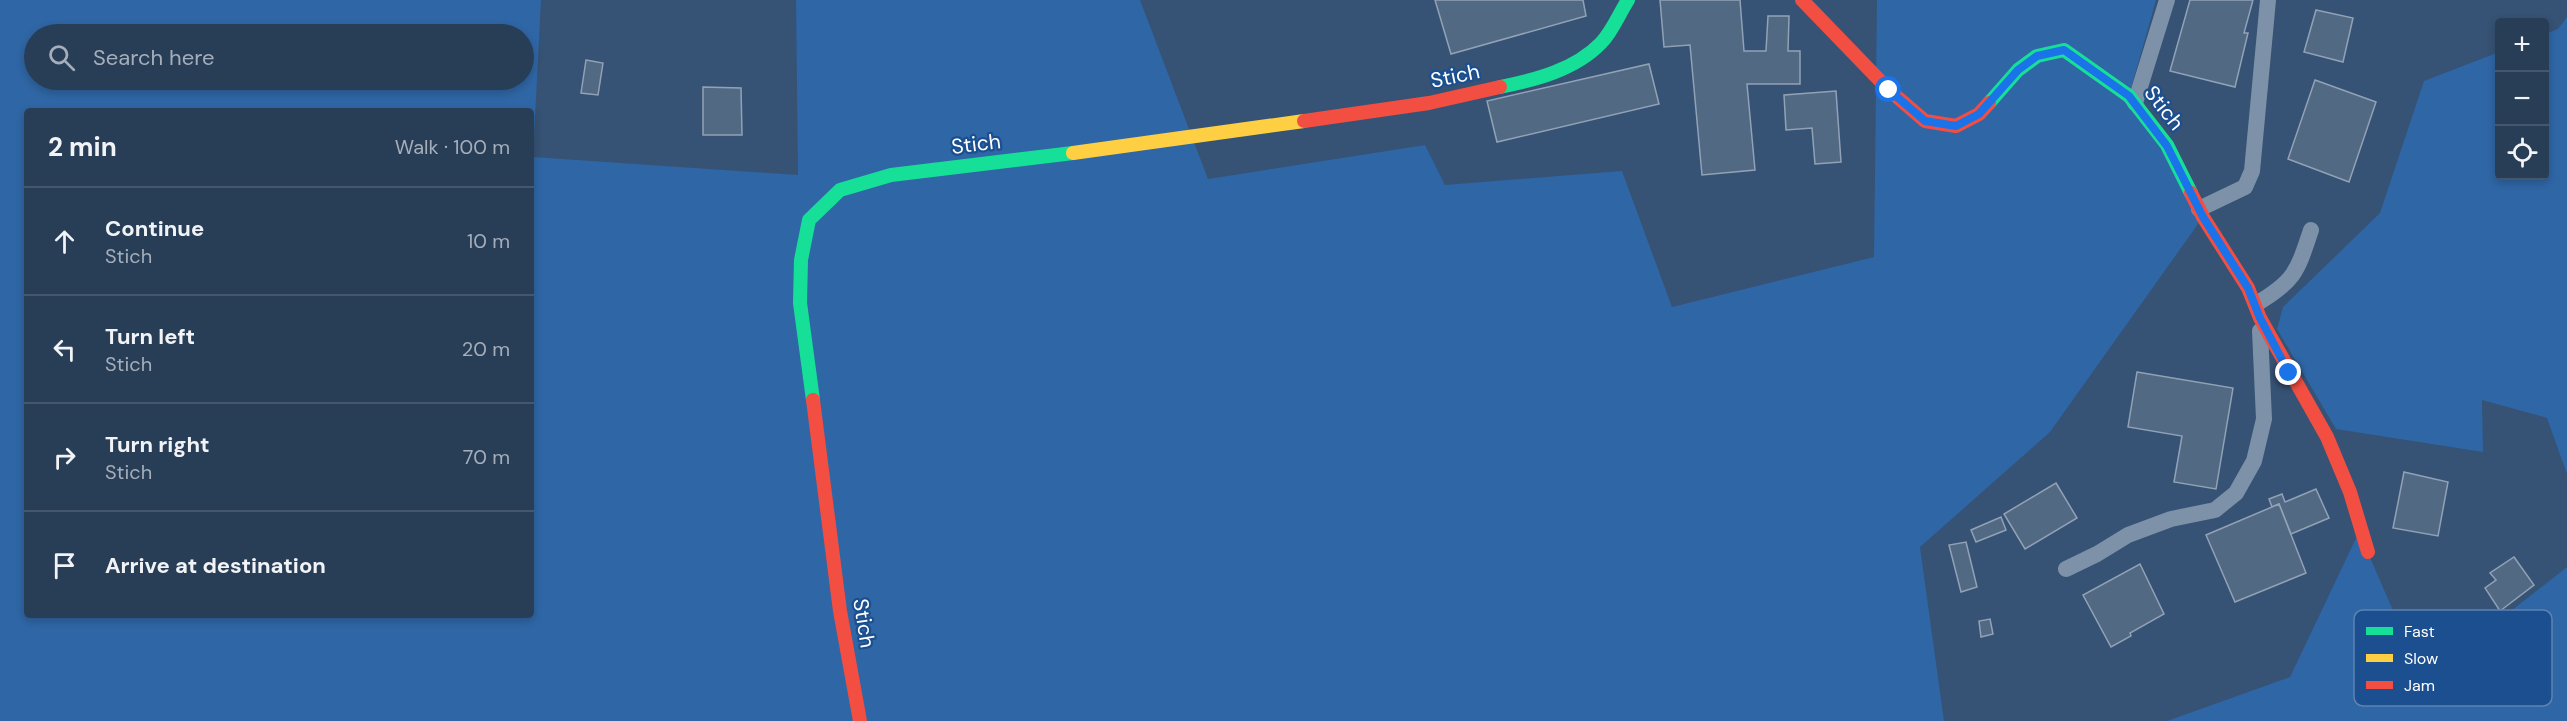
<!DOCTYPE html>
<html lang="en">
<head>
<meta charset="utf-8">
<style>
	:root { --surface:#283e57; --page:#30455d; --text:#f1f3f6; --muted:#a5aeba; --line:#44576d }
	body { margin:0; font-family:"DM Sans",sans-serif; background:var(--page); color:var(--text) }
	.controls { position:absolute; right:18px; top:18px; display:grid; overflow:hidden; border-radius:6px; box-shadow:0 3px 9px #0003 }
	.controls button { width:54px; height:54px; display:grid; place-items:center; padding:0; border:0; border-bottom:2px solid var(--line); background:var(--surface); color:var(--text); font:30px sans-serif }
	.stop { position:absolute; width:18px; height:18px; margin:-14px; border:4px solid #1a73e8; border-radius:50%; background:#fff }
	.stop.end { background:#1a73e8; border-color:#fff; box-shadow:0 2px 6px #0008 }
	.list { margin:0; padding:0; list-style:none }
	h2 { display:flex; justify-content:space-between; align-items:center; height:78px; margin:0; padding:0 24px; font-size:26px }
	h2 small { font-size:20px; font-weight:400; color:var(--muted) }
	.list li { display:grid; grid-template-columns:39px 1fr auto; gap:18px; align-items:center; box-sizing:border-box; height:108px; padding:0 24px; border-top:2px solid var(--line) }
	.list b { display:block; font-size:22px; white-space:nowrap }
	.list p { margin:0; font-size:20px; white-space:nowrap; color:var(--muted) }
	.list em { font-size:20px; font-style:normal; color:var(--muted) }
	.icon { flex:none; width:33px; height:33px; fill:none; stroke:currentColor; stroke-width:2; stroke-linecap:round; stroke-linejoin:round }
	.map { position:relative; flex:none; width:2567px; height:721px; overflow:hidden }
	.search { position:absolute; background:var(--surface); box-shadow:0 3px 9px #0003; left:24px; top:24px; width:510px; height:66px; display:flex; align-items:center; gap:15px; box-sizing:border-box; padding:0 21px; border-radius:33px; color:var(--muted); font-size:22px }
	.panel { position:absolute; background:var(--surface); box-shadow:0 3px 9px #0003; left:24px; top:108px; width:510px; height:510px; border-radius:6px }
	.map>svg:first-child { display:block }
	.green { fill:#2f66a5; fill-rule:evenodd }
	.building { fill:#526984; stroke:#92a2b6; stroke-width:1.5 }
	.lines { fill:none; stroke-linecap:round; stroke-linejoin:round }
	.lane { stroke:#7d92a8; stroke-width:16 }
	.fast { stroke:#16e098; stroke-width:14 }
	.slow { stroke:#ffcf43; stroke-width:14 }
	.jam { stroke:#f24e42; stroke-width:14 }
	.route { stroke:#1a73e8; stroke-width:8 }
	.labels { text-anchor:middle; stroke-width:4.5; stroke-linejoin:round; paint-order:stroke }
	.street-label { font-size:21px; fill:#fff; stroke:#1b4f8f }
	.key { fill:#1b4f8f; stroke:#5f84b1; stroke-width:1.5 }
	.key-label { font-size:16px; fill:#fff }
</style>
</head>
<body>
<div class="map">
<svg width="2567" height="721" viewBox="0 0 2567 721">
	<rect width="100%" height="100%" fill="#365274"/>
	<!-- green -->
	<g class="green">
		<path d="M0,0H541L533,157L798,175L796,0H1140L1208,179L1425,145L1445,185L1622,171L1672,307L1874,257L1877,0H2156L2129,96L2203,217L2050,432L1920,547L1944,721H0ZM34,34H524V80H34ZM27,111H531V615H27Z"/>
		<path d="M2567,17V474L2547,418L2482,400L2483,452L2336,429L2277,329L2283,307L2380,213L2424,81L2499,52L2500,176H2544L2545,34L2558,29Z"/>
		<path d="M2359,532L2395,615L2434,645L2479,636L2567,567V721H2167L2290,677Z"/>
	</g>
	<!-- building -->
	<g class="building">
		<path d="M1435,0H1583L1586,16L1451,54Z"/>
		<path d="M1660,0H1740L1744,51H1766L1768,16H1789L1788,51H1800V84H1747L1755,170L1702,175L1690,45L1664,47Z"/>
		<path d="M2190,0H2253L2244,33H2248L2235,87L2170,71Z"/>
		<path d="M2316,10L2353,18L2343,62L2304,52Z"/>
		<path d="M586,60L603,63L598,95L581,93Z"/>
		<path d="M1649,64L1659,104L1497,142L1487,101Z"/>
		<path d="M2315,80L2376,102L2349,182L2288,159Z"/>
		<path d="M703,87L741,88L742,135H703Z"/>
		<path d="M1836,91L1841,162L1815,164L1812,128L1786,130L1784,95Z"/>
		<path d="M2137,372L2233,388L2216,489L2174,482L2182,436L2128,427Z"/>
		<path d="M2404,472L2448,482L2438,536L2393,528Z"/>
		<path d="M2056,483L2077,518L2025,549L2004,514Z"/>
		<path d="M2316,489L2329,518L2291,534L2279,504L2272,507L2269,499L2282,494L2285,502Z"/>
		<path d="M2279,504L2306,573L2235,602L2206,535Z"/>
		<path d="M2001,517L2006,530L1976,542L1971,530Z"/>
		<path d="M1966,542L1977,587L1961,592L1949,545Z"/>
		<path d="M2514,557L2534,585L2500,611L2485,588L2496,580L2490,573Z"/>
		<path d="M2140,564L2164,614L2130,633L2131,636L2111,647L2083,595Z"/>
		<path d="M1990,619L1993,634L1981,637L1979,621Z"/>
	</g>
	<g class="lines">
		<!-- lane -->
		<g class="lane">
			<path d="M2135,103L2167,0"/>
			<path d="M2199,209L2245,187L2252,171L2268,0"/>
			<path d="M2256,304C2295,281 2297,272 2311,230"/>
			<path d="M2066,569L2097,554L2128,535L2171,519L2215,510L2236,493L2254,461L2264,419L2260,331"/>
		</g>
		<!-- fast -->
		<g class="fast">
			<path d="M1500,87C1535,80 1575,70 1601,43C1612,32 1619,14 1628,0"/>
			<path d="M1989,103L2018,70L2037,56L2064,50L2129,96L2167,145L2191,193"/>
			<path d="M813,400L800,303L801,260L809,220L840,190L891,175L1073,153"/>
		</g>
		<!-- slow -->
		<path class="slow" d="M1073,153L1304,121"/>
		<!-- jam -->
		<g class="jam">
			<path d="M1802,0L1889,90L1925,121L1956,126L1979,114L1989,103"/>
			<path d="M1304,121L1429,103L1500,87"/>
			<path d="M2191,193L2203,217L2248,288L2260,318L2327,437L2350,492L2368,552"/>
			<path d="M813,400L840,611L860,721"/>
		</g>
	</g>
	<g class="lines">
		<!-- route -->
		<path class="route" d="M1889,90L1925,121L1956,126L1979,114L2018,70L2037,56L2064,50L2129,96L2167,146L2203,217L2248,288L2260,318L2289,373"/>
	</g>
	<g class="labels">
		<!-- street labels -->
		<g class="street-label">
			<text transform="translate(1455 76) rotate(-12)" y="7">Stich</text>
			<text transform="translate(2164 108) rotate(52)" y="7">Stich</text>
			<text transform="translate(976 144) rotate(-7)" y="7">Stich</text>
			<text transform="translate(864 623) rotate(81)" y="7">Stich</text>
		</g>
	</g>
	<!-- legend -->
	<rect x="2354" y="610" width="198" height="96" rx="9" class="key"/>
	<rect x="2366" y="627" width="27" height="8" fill="#16e098"/>
	<rect x="2366" y="654" width="27" height="8" fill="#ffcf43"/>
	<rect x="2366" y="681" width="27" height="8" fill="#f24e42"/>
	<g class="key-label">
		<text x="2404" y="637">Fast</text>
		<text x="2404" y="664">Slow</text>
		<text x="2404" y="691">Jam</text>
	</g>
</svg>
<div class="controls">
<button>+</button>
<button>−</button>
<button><svg class="icon" aria-label="locate" viewBox="0 0 24 24"><circle cx="12" cy="12" r="6"/><path d="M12 2v4M12 18v4M2 12h4M18 12h4"/></svg></button>
</div>
<div class="stop" style="left:1889px;top:90px"></div>
<div class="stop end" style="left:2289px;top:373px"></div>
<div class="search"><svg class="icon" aria-label="search" viewBox="0 0 24 24"><circle cx="10" cy="10" r="6"/><path d="M15 15l6 6"/></svg>Search here</div>
<section class="panel">
<h2>2 min<small>Walk · 100 m</small></h2>
<ul class="list">
<li><svg class="icon" aria-label="ahead" viewBox="0 0 24 24"><path d="M12 20V5M6 11l6-6 6 6"/></svg><div><b>Continue</b><p>Stich</p></div><em>10 m</em></li>
<li><svg class="icon" aria-label="left" viewBox="0 0 24 24"><path d="M17 20v-9H6M10 6l-5 5 5 5"/></svg><div><b>Turn left</b><p>Stich</p></div><em>20 m</em></li>
<li><svg class="icon" aria-label="right" viewBox="0 0 24 24"><path d="M7 20v-9h11M14 6l5 5-5 5"/></svg><div><b>Turn right</b><p>Stich</p></div><em>70 m</em></li>
<li><svg class="icon" aria-label="arrive" viewBox="0 0 24 24"><path d="M6 21V4h12l-3 4 3 4H6"/></svg><div><b>Arrive at destination</b></div></li>
</ul>
</section>
</div>
</body>
</html>
